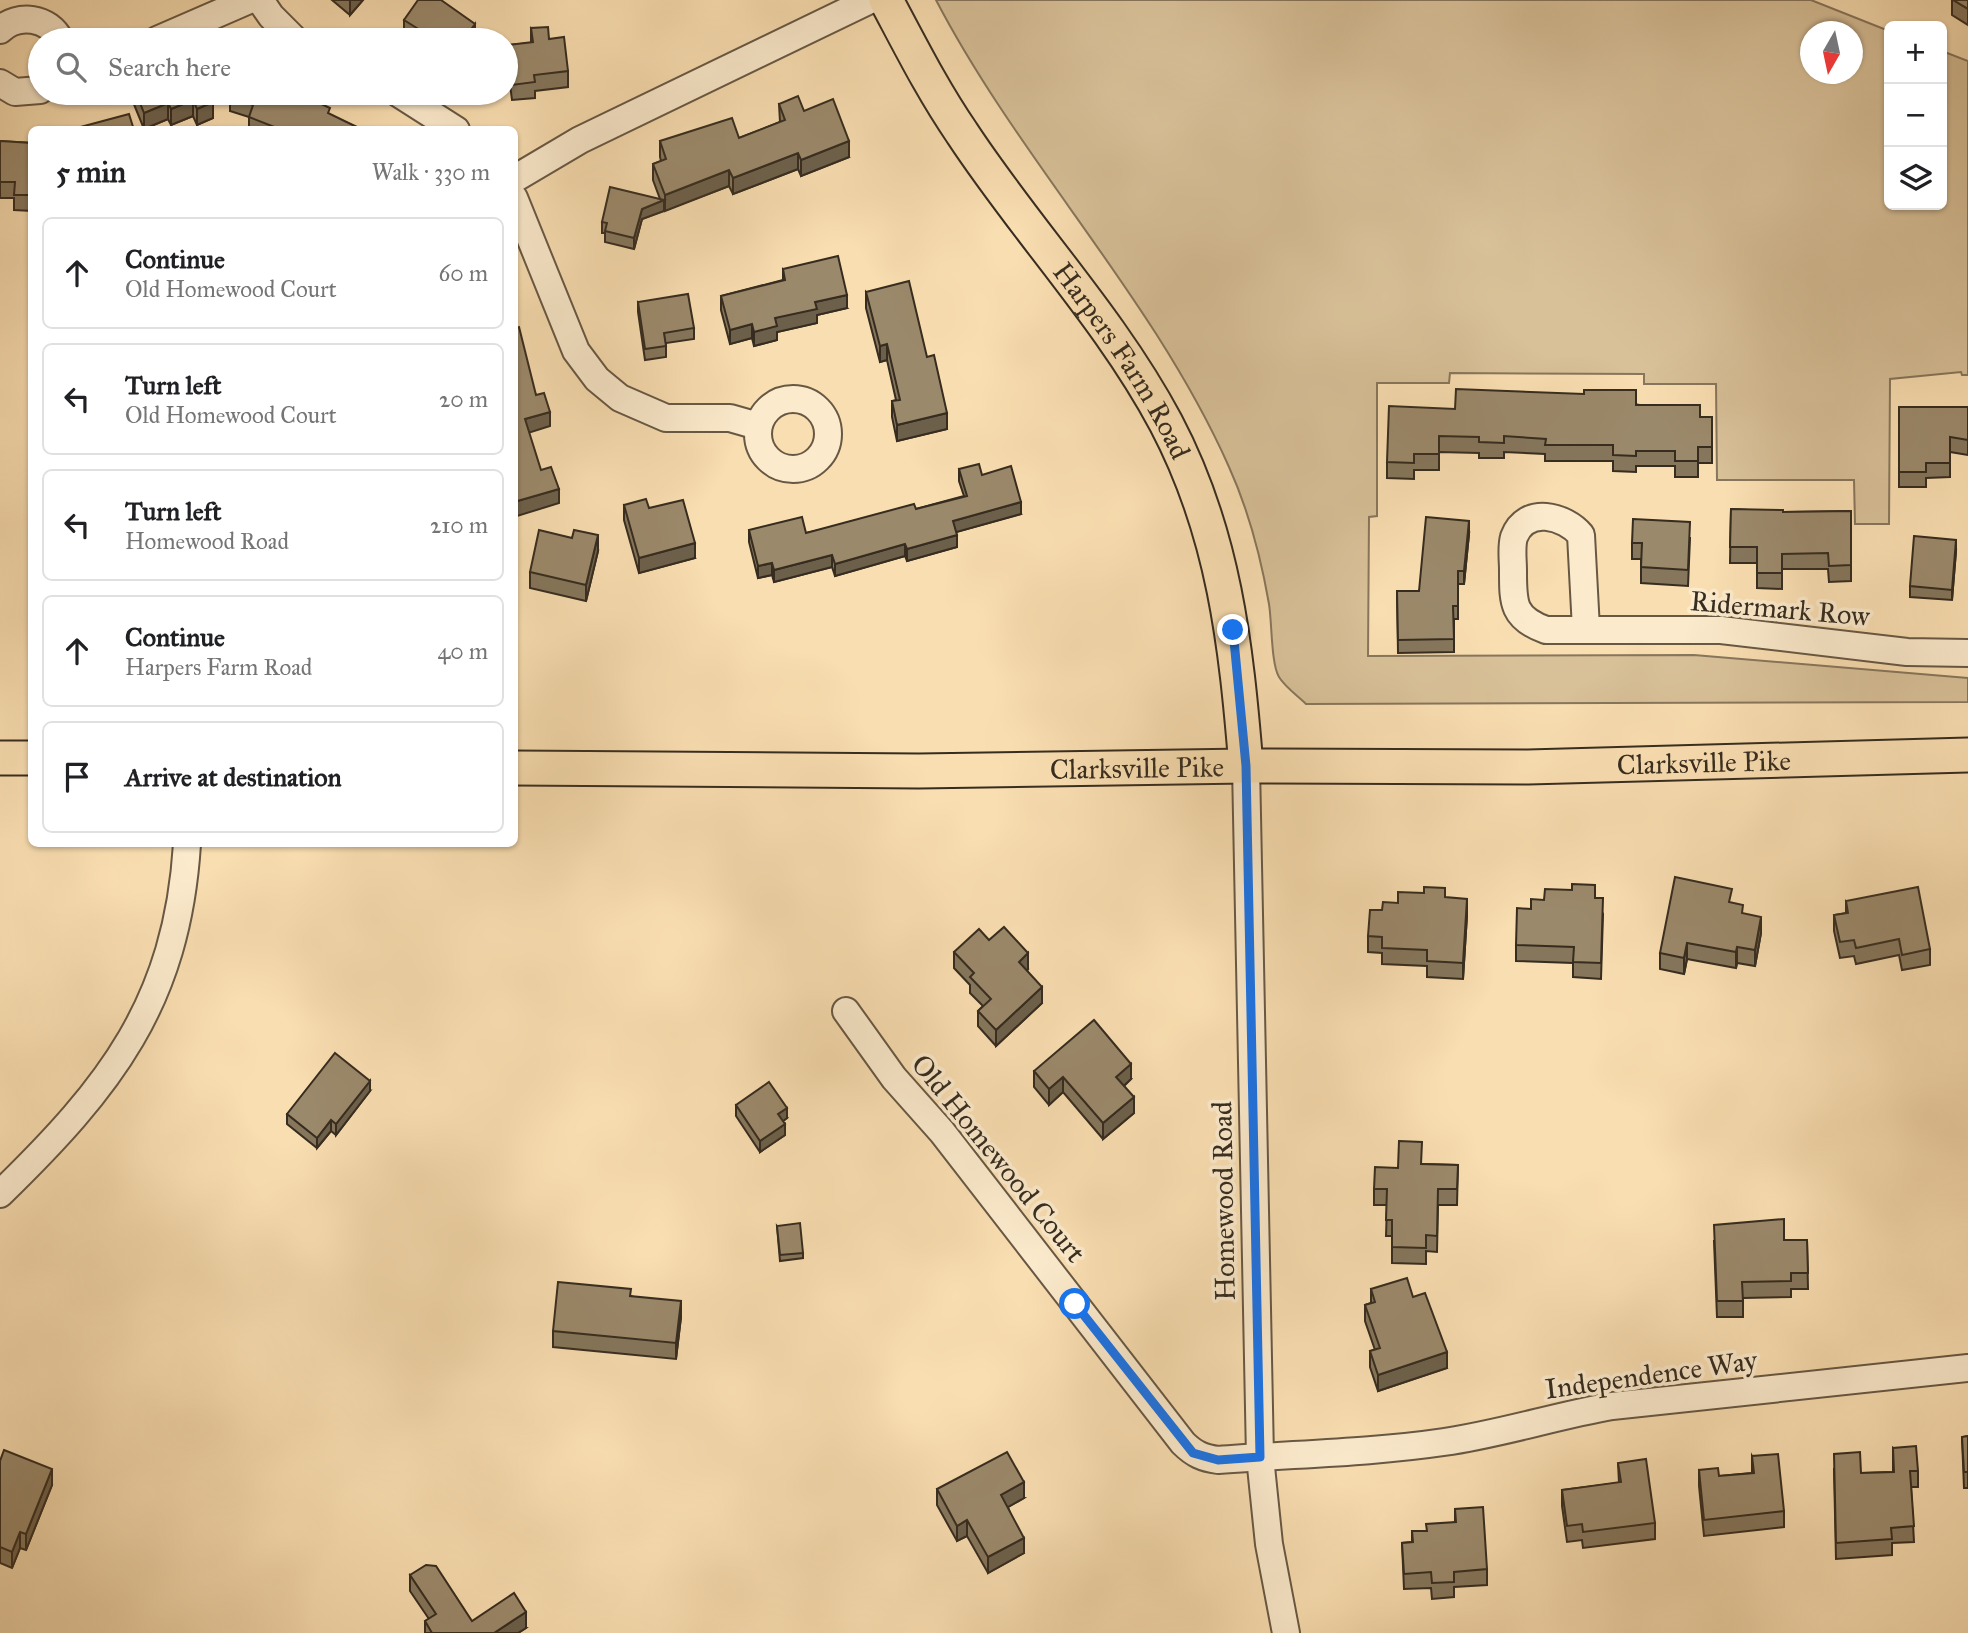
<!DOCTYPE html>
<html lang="en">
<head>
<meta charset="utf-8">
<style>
	:root { --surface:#fff; --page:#f2f2f2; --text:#202124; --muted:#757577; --line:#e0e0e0 }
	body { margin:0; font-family:"IM FELL Great Primer",serif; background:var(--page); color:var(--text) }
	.controls { position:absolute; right:21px; top:21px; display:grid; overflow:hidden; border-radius:10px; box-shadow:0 2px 5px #0004 }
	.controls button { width:63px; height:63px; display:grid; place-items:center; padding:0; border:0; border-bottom:2px solid var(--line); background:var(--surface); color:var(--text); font:35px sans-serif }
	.compass { position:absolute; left:1800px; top:21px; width:63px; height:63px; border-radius:50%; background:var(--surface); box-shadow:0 2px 5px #0004; rotate:189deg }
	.stop { position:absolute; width:21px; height:21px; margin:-16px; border:5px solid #1a73e8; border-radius:50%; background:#fff }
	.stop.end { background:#1a73e8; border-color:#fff; box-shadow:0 2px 7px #0008 }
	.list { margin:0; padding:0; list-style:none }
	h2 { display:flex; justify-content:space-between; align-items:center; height:91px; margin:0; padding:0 28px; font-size:30px }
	h2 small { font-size:23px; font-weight:400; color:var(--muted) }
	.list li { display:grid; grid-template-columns:46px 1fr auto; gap:21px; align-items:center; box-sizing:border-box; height:112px; margin:0 14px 14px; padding:0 14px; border:2px solid var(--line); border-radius:10px }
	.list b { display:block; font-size:26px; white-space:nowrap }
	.list p { margin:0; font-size:23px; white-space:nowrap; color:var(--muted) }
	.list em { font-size:23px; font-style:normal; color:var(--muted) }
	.icon { flex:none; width:38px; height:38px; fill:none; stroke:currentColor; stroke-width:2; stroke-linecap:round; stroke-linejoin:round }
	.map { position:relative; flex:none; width:1968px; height:1633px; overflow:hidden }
	.search { position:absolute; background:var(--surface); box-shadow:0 2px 5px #0004; left:28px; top:28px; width:490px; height:77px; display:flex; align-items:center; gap:18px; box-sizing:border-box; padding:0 24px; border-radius:38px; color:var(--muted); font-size:26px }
	.panel { position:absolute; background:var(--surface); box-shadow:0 2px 5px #0004; left:28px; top:126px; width:490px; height:721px; border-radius:10px }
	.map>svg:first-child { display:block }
	.green { fill:#d8c098; stroke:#87765c; stroke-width:2; fill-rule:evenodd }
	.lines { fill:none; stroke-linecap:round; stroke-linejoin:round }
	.minor-casing { stroke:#675844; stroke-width:30 }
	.major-casing { stroke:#362c1f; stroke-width:37 }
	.minor { stroke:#fbeacc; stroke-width:26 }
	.major { stroke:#f9deb1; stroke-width:33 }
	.wall { fill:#85765c; stroke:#362c1f; stroke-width:2 }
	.shaded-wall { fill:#6c604b; stroke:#362c1f; stroke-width:2 }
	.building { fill:#9b896b; stroke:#362c1f; stroke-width:2 }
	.route { stroke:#1a73e8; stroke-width:9 }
	.labels { text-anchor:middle; stroke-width:7; stroke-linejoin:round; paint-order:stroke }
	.street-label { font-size:28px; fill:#362c1f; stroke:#fbeacc }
</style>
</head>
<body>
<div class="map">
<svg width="1968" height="1633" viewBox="0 0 1968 1633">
	<rect width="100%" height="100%" fill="#f9deb1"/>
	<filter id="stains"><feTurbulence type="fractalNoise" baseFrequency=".00286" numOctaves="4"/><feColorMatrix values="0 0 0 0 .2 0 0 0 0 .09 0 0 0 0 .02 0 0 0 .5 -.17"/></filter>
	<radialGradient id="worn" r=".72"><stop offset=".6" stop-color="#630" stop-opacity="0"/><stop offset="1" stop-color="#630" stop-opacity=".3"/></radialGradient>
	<!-- green -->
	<path class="green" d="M936,0H1811L1889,31V205H1942V51L1968,61V375H1962L1961,372L1890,379L1889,524H1855L1854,480H1717L1716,384H1644V374L1450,373L1449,383H1377V516L1369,517L1368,656L1694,655L1968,678V702L1306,704C1298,696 1285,687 1279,677C1271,664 1272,622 1269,604C1261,558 1248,509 1229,467C1154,298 1021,163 936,0ZM1811,32H1853V74H1811Z"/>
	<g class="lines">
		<!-- minor casing -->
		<g class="minor-casing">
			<g id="minor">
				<path d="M260,0L271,16L295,40"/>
				<path d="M0,30C18,13 49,17 60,40"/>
				<path d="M157,40L249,0"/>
				<path d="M0,83L15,92L40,90"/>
				<path d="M398,93L456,130"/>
				<path d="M514,179L580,140L870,0"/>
				<path d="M514,198L576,351L597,379L620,398L666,418H730L758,426"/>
				<circle cx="793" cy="434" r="35"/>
				<path d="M1586,629L1581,535C1565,516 1526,505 1514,537C1511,547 1513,560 1513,570C1513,602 1512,618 1546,630H1721L1907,652L1968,653"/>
				<path d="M1246,766L1260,1457L1269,1544L1286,1633"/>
				<path d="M846,1011L894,1078L942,1132L1183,1443C1194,1454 1203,1458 1218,1460C1293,1454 1369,1453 1444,1442C1501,1434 1555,1416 1612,1406L1968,1368"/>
				<path d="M0,1194C110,1087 177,1003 187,844"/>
			</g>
		</g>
		<!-- major casing -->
		<g class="major-casing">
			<g id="major">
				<path id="s1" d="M886,0C910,45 933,91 962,133C1027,232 1110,318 1166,423C1224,533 1236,644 1246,766"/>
				<path d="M0,758H32"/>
				<path id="s2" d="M514,768L919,771L1246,766L1528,767L1968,755"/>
			</g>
		</g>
		<!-- minor -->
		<use href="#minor" class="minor"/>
		<!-- major -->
		<use href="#major" class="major"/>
	</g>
	<!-- wall -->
	<g class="wall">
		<path d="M332,0H363L350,15Z"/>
		<path d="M1952,0H1968V25L1952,15Z"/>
		<path d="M404,20L475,35L471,40H419L404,30Z"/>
		<path d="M531,28L549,39L568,71V87L535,91V98L512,100L507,61V45L531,43Z"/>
		<path d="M133,93H209L213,118L197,125L193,116L171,125L168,119L144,129L133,102Z"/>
		<path d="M230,96L330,115L363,130H249V117L230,111Z"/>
		<path d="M779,104L804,111L849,157L801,176L798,169L733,194L729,186L642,219L634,249L605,242V233H602V222L660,199L653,180V164L661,161L660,157V141L739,138L780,122Z"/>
		<path d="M0,141L32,143V211L14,210V198H0Z"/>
		<path d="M783,269L847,308L817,315V323L777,332V340L754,346L752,338L730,344L721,310V296L783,280Z"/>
		<path d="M866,292L927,357L947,429L897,441L892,417V401L896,400L887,360L880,362L866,308Z"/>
		<path d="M638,302L694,328V339L666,343V357L645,360L638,312Z"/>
		<path d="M1584,394L1700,417H1712V463H1698V477H1675V466H1636V472L1613,471V461H1545V454L1504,452V458H1479V453L1439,452V470H1414V479L1387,478V462L1455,409Z"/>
		<path d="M1899,407H1968V455L1950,452V477L1926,478V487H1899Z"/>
		<path d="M959,469L982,475L1021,514L956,532L957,547L907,561L905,556L835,576L832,567L774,582L772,575L758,578L749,542V530L806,533L916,509L964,496L959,481Z"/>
		<path d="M624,505L649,508L695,558L639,573L624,520Z"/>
		<path d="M1731,509L1783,512L1851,511V581L1829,582L1828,569H1782V589L1757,588V563H1730Z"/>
		<path d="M1469,534L1464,584H1458V619H1454V652L1398,653L1397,591H1419Z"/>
		<path d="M1690,538L1688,586L1641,583V559H1632V543Z"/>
		<path d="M598,551L586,601L530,588V572Z"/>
		<path d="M1956,551L1952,600L1910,597V586Z"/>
		<path d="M1445,898L1467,915L1463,979L1427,977V966L1382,964V953L1368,952V936L1382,910L1398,903Z"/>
		<path d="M1595,898L1603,914L1601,979L1573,977V963L1516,961V945L1531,909L1544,900Z"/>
		<path d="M1846,901L1930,949V965L1902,970L1899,955L1856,964L1854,956L1840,958L1834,931V915L1846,913Z"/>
		<path d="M1732,903L1761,933L1755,966L1737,963L1736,968L1687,959L1684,974L1660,969V953Z"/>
		<path d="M989,940L1028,969L1027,970L1042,1003L996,1046L978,1026V1011L983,1006L970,993V985L954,968V952Z"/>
		<path d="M1034,1071L1131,1079L1124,1086L1134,1113L1103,1139L1063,1092L1049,1105L1034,1087Z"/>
		<path d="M370,1091L336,1135L331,1131L317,1148L287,1124V1114Z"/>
		<path d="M736,1105L787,1118L783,1121L785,1135L760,1152L736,1116Z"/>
		<path d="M1422,1164L1458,1165L1457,1205H1438L1437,1252L1426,1251V1264L1392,1263V1236H1386L1387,1205H1374V1189L1398,1168Z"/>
		<path d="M777,1226L803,1253V1258L780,1261Z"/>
		<path d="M1784,1240H1807L1808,1289H1791V1297L1743,1298V1317H1717L1714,1241Z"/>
		<path d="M1371,1289L1413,1297L1447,1368L1378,1391L1370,1367V1351L1375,1350L1365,1321V1305L1371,1303Z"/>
		<path d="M631,1296L681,1317L676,1359L553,1347V1331Z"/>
		<path d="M1968,1436V1488H1964L1962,1437Z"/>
		<path d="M1893,1448L1918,1471V1487H1911L1914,1542L1892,1543V1555L1836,1559L1834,1469L1861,1473L1893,1472Z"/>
		<path d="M1752,1456L1784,1511V1527L1704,1536L1699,1486V1470L1719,1476L1752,1473Z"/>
		<path d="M0,1461L52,1485L26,1550L20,1548L12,1568L0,1563Z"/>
		<path d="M1618,1463L1655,1523V1539L1583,1548L1582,1540L1567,1542L1562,1506V1490L1619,1483Z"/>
		<path d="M937,1489L1024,1498L1008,1507L1024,1553L988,1573L967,1536L957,1541L937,1505Z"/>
		<path d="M1455,1509L1487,1569V1585L1454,1587V1597L1432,1599L1431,1588L1404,1589L1402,1543L1412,1542V1531H1426L1455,1522Z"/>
		<path d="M410,1575L472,1621L526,1628L518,1633H425V1621L429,1619L410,1591Z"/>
	</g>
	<!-- shaded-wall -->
	<g class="shaded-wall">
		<path d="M350,0H363L350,15Z"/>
		<path d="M475,24V35L471,40H463Z"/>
		<path d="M193,100V116L171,125V109Z"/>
		<path d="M213,102V118L197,125V109Z"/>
		<path d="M168,103V119L144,129V113Z"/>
		<path d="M849,141V157L801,176V160Z"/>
		<path d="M798,153V169L733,194V178Z"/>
		<path d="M729,170V186L665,211V195Z"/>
		<path d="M664,200V211L642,219L634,249V238L642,209Z"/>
		<path d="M847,295V308L817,315V323L777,332V340L754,346V332L775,318L815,302Z"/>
		<path d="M752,324V338L730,344V330Z"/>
		<path d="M887,344V360L880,362V346Z"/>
		<path d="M550,412V426L525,434V419Z"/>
		<path d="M947,413V429L897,441V425Z"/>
		<path d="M559,489V503L514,517V502Z"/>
		<path d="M1021,502V514L953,533V521Z"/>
		<path d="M1469,521V534L1464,584V571Z"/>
		<path d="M598,535V551L586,601V585Z"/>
		<path d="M957,535V547L907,561V549Z"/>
		<path d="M1956,540V551L1952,600V590Z"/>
		<path d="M695,543V558L639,573V558Z"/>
		<path d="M905,544V556L835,576V564Z"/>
		<path d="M832,555V567L774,582V570Z"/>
		<path d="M772,563V575L758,578V566Z"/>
		<path d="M1467,899V915L1463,979V963Z"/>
		<path d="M1761,917V933L1755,966V950Z"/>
		<path d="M1687,943V959L1684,974V958Z"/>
		<path d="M1737,947V963L1736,968V952Z"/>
		<path d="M1028,953V969L1019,978V962Z"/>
		<path d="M1042,987V1003L996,1046V1030Z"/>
		<path d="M1131,1064V1079L1116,1093V1077Z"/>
		<path d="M1063,1077V1092L1049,1105V1089Z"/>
		<path d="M370,1081V1091L336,1135V1124Z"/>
		<path d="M1134,1097V1113L1103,1139V1123Z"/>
		<path d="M787,1108V1118L778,1125V1114Z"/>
		<path d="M331,1120V1131L317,1148V1138Z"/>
		<path d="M785,1124V1135L760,1152V1141Z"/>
		<path d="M681,1301V1317L676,1359V1343Z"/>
		<path d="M1447,1352V1368L1378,1391V1375Z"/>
		<path d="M52,1469V1485L26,1550V1534Z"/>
		<path d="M1024,1482V1498L1001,1511V1495Z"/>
		<path d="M967,1520V1536L957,1541V1526Z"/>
		<path d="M20,1532V1548L12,1568V1552Z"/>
		<path d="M1024,1538V1553L988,1573V1557Z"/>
		<path d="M526,1612V1628L518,1633H494Z"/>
	</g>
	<!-- building -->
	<g class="building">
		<path d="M418,0H441L475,24L463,40H436L404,20Z"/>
		<path d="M1953,0H1968V9Z"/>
		<path d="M548,27L549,39L564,37L568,71L534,75L535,82L512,85L507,45L533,42L531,28Z"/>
		<path d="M136,93H209L213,102L197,109L193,100L171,109L168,103L144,113Z"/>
		<path d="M231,93H298L330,108L328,113L363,130H282L249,117L253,105L230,96Z"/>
		<path d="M798,96L804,111L833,99L849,141L801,160L798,153L733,178L729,170L665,195L653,164L666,159L660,141L732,118L739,138L785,120L779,104Z"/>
		<path d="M129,114L134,130L73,129Z"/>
		<path d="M0,141L32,143V195H14L15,182H0Z"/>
		<path d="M610,187L664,200L642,209L634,238L605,231L607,223L602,222Z"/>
		<path d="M838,256L847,295L815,302L817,309L775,318L777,326L754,332L752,324L730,330L721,296L785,280L783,269Z"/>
		<path d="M909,281L927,357L934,355L947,413L897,425L892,401L900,400L887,344L880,346L866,292Z"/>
		<path d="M688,294L694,328L664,333L666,346L645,349L638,302Z"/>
		<path d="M519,327L536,395L544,393L550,412L525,419L541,470L551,467L559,489L514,502V329Z"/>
		<path d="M1456,389L1584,394V390H1636V405H1700V417H1712V447H1698V461H1675V451H1636V456L1613,455V445H1545L1546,439L1504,436V443L1479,442V437L1439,436V454H1414V463L1387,462L1389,406L1455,409Z"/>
		<path d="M1899,407H1968V440L1950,437V463H1926V472H1899Z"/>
		<path d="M979,464L982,475L1011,466L1021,502L953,521L957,535L907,549L905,544L835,564L832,555L774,570L772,563L758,566L749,530L802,517L806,533L914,504L916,509L967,496L959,469Z"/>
		<path d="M646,499L649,508L683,500L695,543L639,558L624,505Z"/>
		<path d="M1731,509L1783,510V512L1851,511V565L1829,566L1828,553L1782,554V573H1757V547H1730Z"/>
		<path d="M1426,517L1469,521L1464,571H1458V606H1453L1454,639L1398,640L1397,591H1419Z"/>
		<path d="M1633,519L1690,522L1688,570L1641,567L1642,543H1632Z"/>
		<path d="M539,530L572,538L574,530L598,535L586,585L530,572Z"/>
		<path d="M1914,536L1956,540L1952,590L1910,586Z"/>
		<path d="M1675,877L1732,889L1729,902L1743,905L1742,913L1761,917L1755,950L1737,947L1736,952L1687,943L1684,958L1660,953Z"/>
		<path d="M1572,884L1595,885V898H1603L1601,963L1573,962L1574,947L1516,945L1517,908L1531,909V899L1544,900L1545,889L1572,890Z"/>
		<path d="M1424,887L1445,888V897L1467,899L1463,963L1427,961V950L1382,948V937L1368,936L1370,910H1382L1383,902L1398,903V892L1424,893Z"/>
		<path d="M1918,887L1930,949L1902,955L1899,939L1856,948L1854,940L1840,942L1834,915L1848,913L1846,901Z"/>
		<path d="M1004,927L1028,953L1019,962L1042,987L996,1030L978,1011L991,999L970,977L974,973L954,952L979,929L989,940Z"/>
		<path d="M1094,1020L1131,1064L1116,1077L1134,1097L1103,1123L1063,1077L1049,1089L1034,1071Z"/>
		<path d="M335,1053L370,1081L336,1124L331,1120L317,1138L287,1114Z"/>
		<path d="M769,1082L787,1108L778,1114L785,1124L760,1141L736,1105Z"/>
		<path d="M1399,1141L1422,1142L1421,1164L1458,1165L1457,1189H1438L1437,1236L1426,1235V1248L1392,1247V1220H1386L1387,1189H1374L1375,1167L1398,1168Z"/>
		<path d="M1784,1219V1240H1807L1808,1273H1791V1281L1742,1282L1743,1301H1717L1714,1225Z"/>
		<path d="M800,1223L803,1253L780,1255L777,1226Z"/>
		<path d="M1407,1278L1413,1297L1425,1293L1447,1352L1378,1375L1370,1351L1380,1348L1365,1305L1375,1302L1371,1289Z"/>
		<path d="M558,1282L631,1289L630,1296L681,1301L676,1343L553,1331Z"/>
		<path d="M1968,1436V1472H1964L1962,1437Z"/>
		<path d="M1916,1446L1918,1471H1910L1914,1526L1891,1528L1892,1539L1836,1543L1834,1454L1860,1452L1861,1473L1894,1472L1893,1448Z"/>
		<path d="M4,1450L52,1469L26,1534L20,1532L12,1552L0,1547V1461Z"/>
		<path d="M1007,1452L1024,1482L1001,1495L1024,1538L988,1557L967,1520L957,1526L937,1489Z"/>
		<path d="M1778,1454L1784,1511L1704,1520L1699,1470L1718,1468L1719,1476L1754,1473L1752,1456Z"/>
		<path d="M1646,1459L1655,1523L1583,1532L1582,1524L1567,1526L1562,1490L1621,1482L1618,1463Z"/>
		<path d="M1483,1507L1487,1569L1454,1572V1582L1432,1583L1431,1572L1404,1574L1402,1543L1413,1542L1412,1531H1427L1426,1524L1456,1522L1455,1509Z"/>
		<path d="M426,1565L436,1566L472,1621L514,1593L526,1612L494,1633H432L425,1621L436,1614L410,1575Z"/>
	</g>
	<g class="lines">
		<!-- route -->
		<path class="route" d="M1075,1304L1193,1453L1218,1460L1260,1457L1246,766L1233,630"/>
	</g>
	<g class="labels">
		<!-- street labels -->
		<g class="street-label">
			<text dy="10" stroke="none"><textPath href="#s1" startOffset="432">Harpers Farm Road</textPath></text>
			<text transform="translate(1780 608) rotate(5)" y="10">Ridermark Row</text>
			<text dy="10" stroke="none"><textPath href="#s2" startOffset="1190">Clarksville Pike</textPath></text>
			<text dy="10" stroke="none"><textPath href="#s2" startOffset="623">Clarksville Pike</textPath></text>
			<text transform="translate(999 1158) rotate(51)" y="10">Old Homewood Court</text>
			<text transform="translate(1223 1201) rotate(-91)" y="10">Homewood Road</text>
			<text transform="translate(1651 1374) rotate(-8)" y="10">Independence Way</text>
		</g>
	</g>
	<rect width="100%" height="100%" filter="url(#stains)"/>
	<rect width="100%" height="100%" fill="url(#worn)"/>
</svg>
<div class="controls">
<button>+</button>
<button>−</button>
<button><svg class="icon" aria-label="layers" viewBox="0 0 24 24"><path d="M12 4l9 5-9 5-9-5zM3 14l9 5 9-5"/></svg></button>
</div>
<svg class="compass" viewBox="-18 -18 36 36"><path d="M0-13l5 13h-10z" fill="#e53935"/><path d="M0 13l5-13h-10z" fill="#757577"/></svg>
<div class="stop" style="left:1075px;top:1304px"></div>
<div class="stop end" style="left:1233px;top:630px"></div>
<div class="search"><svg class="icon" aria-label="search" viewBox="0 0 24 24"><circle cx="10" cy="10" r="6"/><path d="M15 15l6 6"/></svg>Search here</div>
<section class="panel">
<h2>5 min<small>Walk · 330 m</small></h2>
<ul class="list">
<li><svg class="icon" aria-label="ahead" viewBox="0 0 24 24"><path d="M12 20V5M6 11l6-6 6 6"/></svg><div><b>Continue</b><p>Old Homewood Court</p></div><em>60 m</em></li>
<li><svg class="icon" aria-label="left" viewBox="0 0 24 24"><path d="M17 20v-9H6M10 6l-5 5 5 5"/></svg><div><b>Turn left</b><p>Old Homewood Court</p></div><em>20 m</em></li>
<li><svg class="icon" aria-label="left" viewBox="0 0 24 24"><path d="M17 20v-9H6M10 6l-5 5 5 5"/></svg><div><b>Turn left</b><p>Homewood Road</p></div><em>210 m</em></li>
<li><svg class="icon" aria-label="ahead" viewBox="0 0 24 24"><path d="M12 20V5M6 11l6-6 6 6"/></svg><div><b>Continue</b><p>Harpers Farm Road</p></div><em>40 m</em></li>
<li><svg class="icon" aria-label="arrive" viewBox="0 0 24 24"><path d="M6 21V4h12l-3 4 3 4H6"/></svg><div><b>Arrive at destination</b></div></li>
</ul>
</section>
</div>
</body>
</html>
